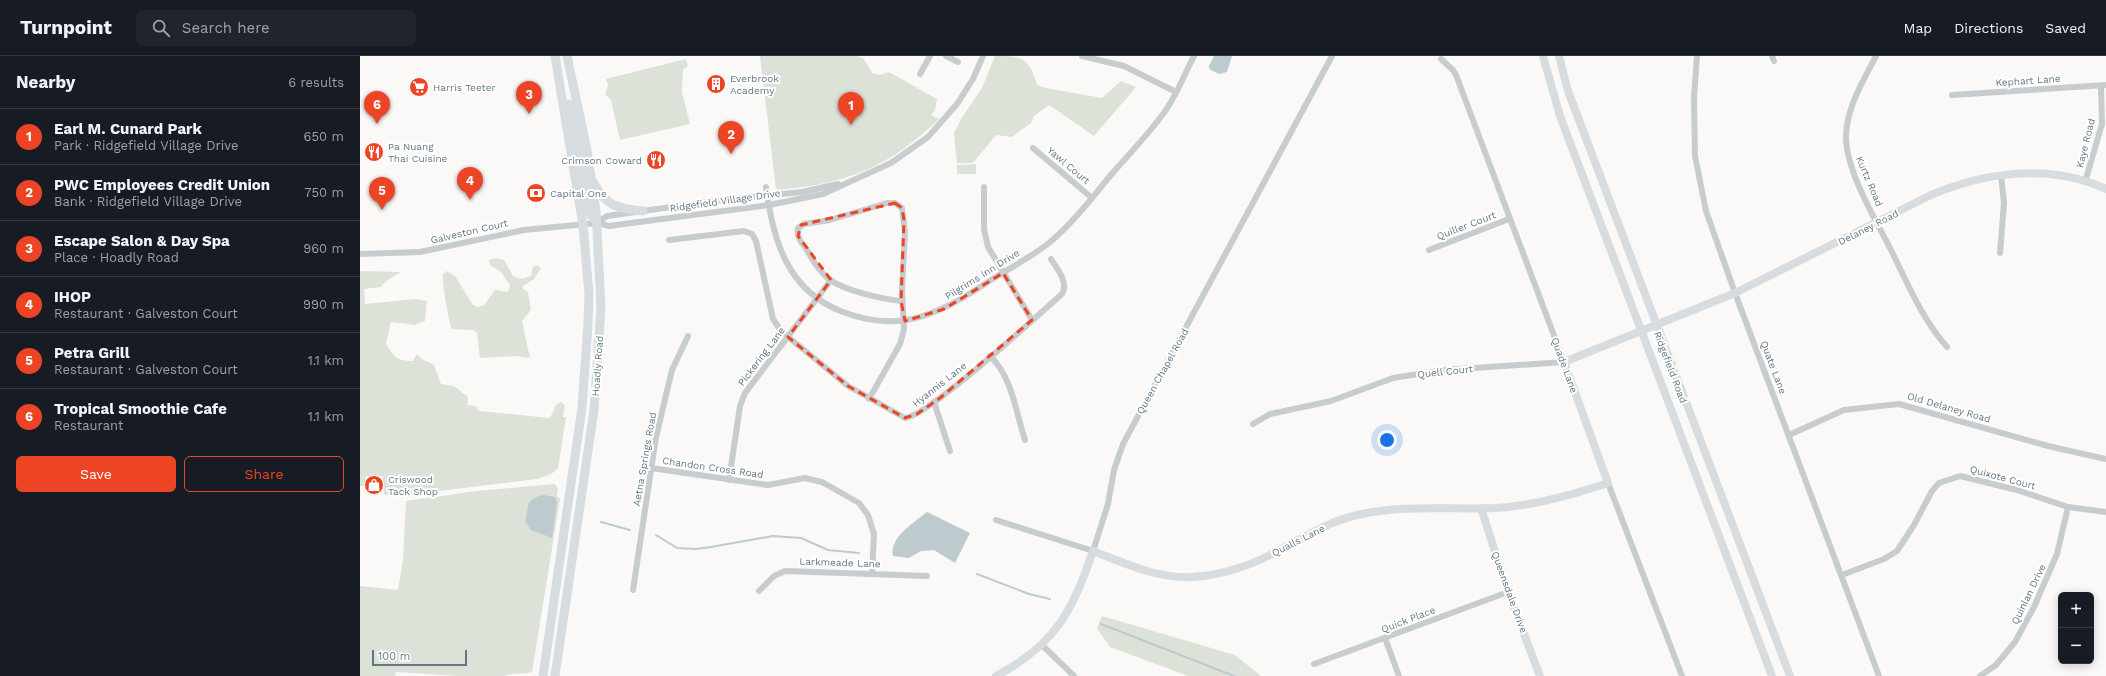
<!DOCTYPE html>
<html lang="en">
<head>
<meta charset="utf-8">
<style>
	:root { --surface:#171b24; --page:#20242c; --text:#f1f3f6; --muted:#9ea1a6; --line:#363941; --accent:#ec4424 }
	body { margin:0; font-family:"Work Sans",sans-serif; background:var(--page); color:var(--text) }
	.controls { position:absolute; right:12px; bottom:12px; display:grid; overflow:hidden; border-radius:6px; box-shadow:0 2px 10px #0003 }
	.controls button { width:36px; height:36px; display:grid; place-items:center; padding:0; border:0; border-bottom:1px solid var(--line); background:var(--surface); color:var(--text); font:20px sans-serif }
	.scale { position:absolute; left:12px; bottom:10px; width:95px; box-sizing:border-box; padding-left:4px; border:2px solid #637884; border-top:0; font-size:11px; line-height:14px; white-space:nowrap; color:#637884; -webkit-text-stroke:3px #fff; paint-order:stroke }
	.you { position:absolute; left:1027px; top:384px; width:14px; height:14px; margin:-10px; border:3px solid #fff; border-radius:50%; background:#1a73e8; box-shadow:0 0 0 6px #1a73e833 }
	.badge { display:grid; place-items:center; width:26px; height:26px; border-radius:50%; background:var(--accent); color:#fff; font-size:13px; font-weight:700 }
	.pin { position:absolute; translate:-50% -33px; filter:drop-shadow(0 1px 2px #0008) }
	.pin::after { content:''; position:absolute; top:21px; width:14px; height:12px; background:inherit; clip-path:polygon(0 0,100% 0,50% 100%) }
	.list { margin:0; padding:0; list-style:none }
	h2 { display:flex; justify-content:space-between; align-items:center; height:52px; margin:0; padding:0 16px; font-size:17px }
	h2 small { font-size:13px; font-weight:400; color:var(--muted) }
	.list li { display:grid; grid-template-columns:26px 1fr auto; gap:12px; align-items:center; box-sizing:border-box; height:56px; padding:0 16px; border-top:1px solid var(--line) }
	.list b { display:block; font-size:15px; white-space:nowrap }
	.list p { margin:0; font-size:13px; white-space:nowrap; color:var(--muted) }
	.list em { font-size:13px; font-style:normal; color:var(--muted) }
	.actions { display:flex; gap:8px; padding:12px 16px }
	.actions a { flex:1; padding:9px 0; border:1px solid var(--accent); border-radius:6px; text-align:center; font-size:14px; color:var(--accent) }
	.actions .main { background:var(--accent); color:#fff }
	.icon { flex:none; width:22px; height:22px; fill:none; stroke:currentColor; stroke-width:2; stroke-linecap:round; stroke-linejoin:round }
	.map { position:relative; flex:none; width:1746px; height:620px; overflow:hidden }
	header { display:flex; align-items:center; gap:24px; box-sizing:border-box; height:56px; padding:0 20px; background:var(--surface); border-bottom:1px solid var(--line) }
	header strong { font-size:19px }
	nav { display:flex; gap:22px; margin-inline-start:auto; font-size:14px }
	.search { width:280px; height:36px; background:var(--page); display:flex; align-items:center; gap:10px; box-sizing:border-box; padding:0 14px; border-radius:6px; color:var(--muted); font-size:15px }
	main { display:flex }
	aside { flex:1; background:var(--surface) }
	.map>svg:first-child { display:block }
	.green { fill:#dce2d8 }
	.water { fill:#bdcbce }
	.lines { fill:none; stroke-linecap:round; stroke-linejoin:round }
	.stream { stroke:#bdcbce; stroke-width:2 }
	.street { stroke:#c7cccf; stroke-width:6 }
	.secondary { stroke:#d6dcdf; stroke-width:8 }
	.primary { stroke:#d6dcdf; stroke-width:9 }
	.marked { fill:none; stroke:#ec4424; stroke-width:3; stroke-dasharray:8 5; stroke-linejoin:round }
	.labels { text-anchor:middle; stroke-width:4; stroke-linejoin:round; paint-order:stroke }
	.poi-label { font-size:10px; fill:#637884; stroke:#fff; text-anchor:start }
	.street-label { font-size:10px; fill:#637884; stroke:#fff }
</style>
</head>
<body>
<header>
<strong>Turnpoint</strong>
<div class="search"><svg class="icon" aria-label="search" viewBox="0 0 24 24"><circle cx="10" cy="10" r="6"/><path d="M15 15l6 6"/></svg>Search here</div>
<nav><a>Map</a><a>Directions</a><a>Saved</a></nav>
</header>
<main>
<aside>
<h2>Nearby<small>6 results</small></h2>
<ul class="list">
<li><span class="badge">1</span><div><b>Earl M. Cunard Park</b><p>Park · Ridgefield Village Drive</p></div><em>650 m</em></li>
<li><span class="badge">2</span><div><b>PWC Employees Credit Union</b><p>Bank · Ridgefield Village Drive</p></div><em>750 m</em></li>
<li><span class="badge">3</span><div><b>Escape Salon &amp; Day Spa</b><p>Place · Hoadly Road</p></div><em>960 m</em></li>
<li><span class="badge">4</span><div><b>IHOP</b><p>Restaurant · Galveston Court</p></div><em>990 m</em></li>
<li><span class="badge">5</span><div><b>Petra Grill</b><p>Restaurant · Galveston Court</p></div><em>1.1 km</em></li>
<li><span class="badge">6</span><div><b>Tropical Smoothie Cafe</b><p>Restaurant</p></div><em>1.1 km</em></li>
</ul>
<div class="actions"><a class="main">Save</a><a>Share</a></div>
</aside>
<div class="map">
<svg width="1746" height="620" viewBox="0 0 1746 620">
	<rect width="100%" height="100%" fill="#faf9f7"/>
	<!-- green -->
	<g class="green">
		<path d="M400,0H498L504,3L512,17L519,19L529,16L577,43L575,54L571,59L579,63C528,112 486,128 416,134Z"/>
		<path d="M635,0C662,0 670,2 677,29L686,32L742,42L761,25L776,31L734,80L689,49L674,60L671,67L652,81L636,79L613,107H597L594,77L601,63L622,32Z"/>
		<path d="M326,3L328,10L323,13L322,36L330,68L260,84L251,44L245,38L248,29L246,23Z"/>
		<path d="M616,108V118H597V109Z"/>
		<path d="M136,202L144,204L153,220L162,223L171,220L173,211L177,209L181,212L174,223L163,230V233L168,236L171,254L162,265L170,302L155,300L120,302L117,277L114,274L92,273C89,267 81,222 83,218L87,215L95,220L113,249L118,251L124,249L135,234L148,236L150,229L141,216L130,209L129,204Z"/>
		<path d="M0,215L41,216L26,225L21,231L4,233L5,248L56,243L67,245L65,265L55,269L31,266L26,288C34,301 37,305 53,305L57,298L62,303L74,309L81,328L94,330L108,341L107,349L116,350L119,355L190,362L196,349L201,346L205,349L203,361H206L198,412C192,419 186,420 177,423L79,435L24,439L23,420H6L5,430H0Z"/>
		<path d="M195,428L198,433L197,440L200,443L172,616C163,619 153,616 145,620H98L36,616L35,620H0V530L38,534L43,504L46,445L116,435Z"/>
		<path d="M742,560L875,599L901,620H828L750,591L737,572Z"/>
	</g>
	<!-- water -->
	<g class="water">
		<path d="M854,0H872L867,16L859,18L849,13V10Z"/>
		<path d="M184,439L195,441L197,446L192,482L171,474L165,465C170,450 163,444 184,439Z"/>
		<path d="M567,456L610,477L595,507L574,494L561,495L549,502L533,500C529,481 554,467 567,456Z"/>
	</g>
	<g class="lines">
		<!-- stream -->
		<g class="stream">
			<path d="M241,466L270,474"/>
			<path d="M296,479L317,492L336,493L351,491L413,480L441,482L468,494L499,497"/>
			<path d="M617,518L669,538L690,543"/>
			<path d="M741,568L874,620"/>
		</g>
		<!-- street -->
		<g class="street">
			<path d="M586,0L598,6"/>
			<path d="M722,0L764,10L816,36"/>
			<path d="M1337,0L1334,41L1335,100L1346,155L1375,237L1519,620"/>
			<path d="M1412,0L1414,5"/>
			<path d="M1516,0C1503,25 1487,51 1486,79C1485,114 1516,164 1531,194C1548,228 1562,263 1587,291"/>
			<path d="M560,18L570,0"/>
			<path d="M1592,39L1746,29"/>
			<path d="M673,92L732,142"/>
			<path d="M1725,126L1742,68L1741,30"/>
			<path d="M406,131C413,184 427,235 483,256C543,279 582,256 631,224C650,212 671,201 689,187C712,168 731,143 750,120C768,99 787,80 803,58C816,41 824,19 834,0"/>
			<path d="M624,131V173L628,191L672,264"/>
			<path d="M237,167L247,160L354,145L442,136L478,128"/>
			<path d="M309,184L384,175L392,178L396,185L413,263L421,275L488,330L545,362C570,359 677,260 702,238C709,226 697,213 691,203"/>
			<path d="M1069,194L1149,163"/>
			<path d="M1640,197L1644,147L1641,119"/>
			<path d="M0,198L60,196L164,174L237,167L249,170L279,166L409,149L463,138L531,107L568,81L597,48L613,23L623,0"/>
			<path d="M630,300C652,320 656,357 665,384"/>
			<path d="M509,343L540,288L544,273L542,234L545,176L542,152L535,147H527L470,164L444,168L438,172C436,181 442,187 447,194C453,205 460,217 470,224C486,235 522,243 541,245"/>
			<path d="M574,346L590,395"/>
			<path d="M893,368L910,358L971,345L1033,322L1084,314L1204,306L1096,19L1093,14L1081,3"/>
			<path d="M1429,379L1484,354L1539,348L1688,390L1746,403"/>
			<path d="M291,412L408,429L445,422L462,426L499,447L508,459L514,478L512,518"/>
			<path d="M369,424L380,350L385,337L471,224"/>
			<path d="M1248,427L1322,620"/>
			<path d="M636,464L733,495L748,448L754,414L763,388L972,0"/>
			<path d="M1482,519L1524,503L1537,495L1554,469L1572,435L1579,427L1600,420L1657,434L1708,451L1746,456"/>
			<path d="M273,534L296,381L312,314L328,280"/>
			<path d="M399,535L414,520L425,515L567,520"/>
			<path d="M1025,582L1039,620"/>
			<path d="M682,589L714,620"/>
			<path d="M954,608L1148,536"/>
			<path d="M1620,620L1636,609L1655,586L1674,551L1697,498L1708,451"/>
		</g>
		<!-- secondary -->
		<g class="secondary">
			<path d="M1183,0L1200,60L1412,620"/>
			<path d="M1199,0L1208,35L1219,64L1430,620"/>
			<path d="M1121,452L1148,536L1180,620"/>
			<path d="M636,620C695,589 712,556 733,495C764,507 798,523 832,521C855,520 883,512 904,502C935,487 963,467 997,459C1043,448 1090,454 1136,452C1173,450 1212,439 1248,427L1204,306L1375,237L1571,139C1625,116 1690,107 1746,133"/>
		</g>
		<!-- primary -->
		<g class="primary">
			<path d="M209,48L221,108L228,155L237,167"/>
			<path d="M234,127C245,150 259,153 283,155"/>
			<path d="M183,620L222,352L228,268L229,238L223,169L195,0"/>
			<path d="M195,620L234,354L241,252L236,155L227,94L207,0"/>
		</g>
	</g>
	<!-- marked area -->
	<path class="marked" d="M535,147L542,152L544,164L541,245L545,265L584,253L643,217L672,264L580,342L557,358L545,362L488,330L428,281L471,224L438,180L441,169Z"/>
	<!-- icons -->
	<defs>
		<g id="building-disc" transform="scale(1)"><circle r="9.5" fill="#ec4424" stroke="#fff"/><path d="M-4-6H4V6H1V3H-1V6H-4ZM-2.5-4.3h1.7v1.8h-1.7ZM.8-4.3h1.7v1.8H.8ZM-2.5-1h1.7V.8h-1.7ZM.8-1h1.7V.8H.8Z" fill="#fff"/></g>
		<g id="supermarket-disc" transform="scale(1)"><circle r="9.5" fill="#ec4424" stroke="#fff"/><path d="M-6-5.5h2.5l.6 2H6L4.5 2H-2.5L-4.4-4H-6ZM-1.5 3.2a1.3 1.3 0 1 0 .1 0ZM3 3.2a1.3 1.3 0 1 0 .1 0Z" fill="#fff"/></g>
		<g id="restaurant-disc" transform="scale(1)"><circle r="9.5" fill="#ec4424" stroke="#fff"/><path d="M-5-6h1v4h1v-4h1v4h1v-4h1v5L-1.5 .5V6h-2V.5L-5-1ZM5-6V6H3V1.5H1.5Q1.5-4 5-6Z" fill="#fff"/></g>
		<g id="bank-disc" transform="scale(1)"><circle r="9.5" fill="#ec4424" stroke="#fff"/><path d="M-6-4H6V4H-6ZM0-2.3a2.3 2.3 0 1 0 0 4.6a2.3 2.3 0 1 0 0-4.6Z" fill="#fff"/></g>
		<g id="shop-disc" transform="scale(1)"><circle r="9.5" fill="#ec4424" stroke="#fff"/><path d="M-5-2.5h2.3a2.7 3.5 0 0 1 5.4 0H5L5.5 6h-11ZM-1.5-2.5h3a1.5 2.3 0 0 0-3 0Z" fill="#fff"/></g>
	</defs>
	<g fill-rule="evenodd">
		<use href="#building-disc" x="356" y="28"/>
		<use href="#supermarket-disc" x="59" y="31"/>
		<use href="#restaurant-disc" x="14" y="96"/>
		<use href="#restaurant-disc" x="296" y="104"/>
		<use href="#bank-disc" x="176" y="137"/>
		<use href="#shop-disc" x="14" y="429"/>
	</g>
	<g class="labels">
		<!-- poi labels -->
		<g class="poi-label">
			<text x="370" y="26">Everbrook<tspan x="370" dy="12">Academy</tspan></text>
			<text x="73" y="35">Harris Teeter</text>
			<text x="28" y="94">Pa Nuang<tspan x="28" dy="12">Thai Cuisine</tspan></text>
			<text x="282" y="108" text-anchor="end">Crimson Coward</text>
			<text x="190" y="141">Capital One</text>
			<text x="28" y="427">Criswood<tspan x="28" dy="12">Tack Shop</tspan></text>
		</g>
		<!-- street labels -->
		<g class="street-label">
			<text transform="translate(1668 24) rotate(-4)" y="4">Kephart Lane</text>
			<text transform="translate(1725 87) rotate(-76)" y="4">Kaye Road</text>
			<text transform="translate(709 109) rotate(40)" y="4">Yawl Court</text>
			<text transform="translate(1510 125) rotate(67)" y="4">Kurtz Road</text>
			<text transform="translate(365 144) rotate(-8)" y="4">Ridgefield Village Drive</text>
			<text transform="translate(1106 169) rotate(-21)" y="4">Quiller Court</text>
			<text transform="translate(1508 171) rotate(-27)" y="4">Delaney Road</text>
			<text transform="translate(109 175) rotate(-13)" y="4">Galveston Court</text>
			<text transform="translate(622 218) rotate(-32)" y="4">Pilgrims Inn Drive</text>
			<text transform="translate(401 300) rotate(-53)" y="4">Pickering Lane</text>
			<text transform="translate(1205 309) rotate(70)" y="4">Quade Lane</text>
			<text transform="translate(237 310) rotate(-86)" y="4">Hoadly Road</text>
			<text transform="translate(1311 311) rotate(69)" y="4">Ridgefield Road</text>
			<text transform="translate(1414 311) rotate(69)" y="4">Quate Lane</text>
			<text transform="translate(802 315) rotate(-61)" y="4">Queen Chapel Road</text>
			<text transform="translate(1085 315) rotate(-6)" y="4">Quell Court</text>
			<text transform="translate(579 328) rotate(-38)" y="4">Hyannis Lane</text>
			<text transform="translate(1589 351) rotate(16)" y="4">Old Delaney Road</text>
			<text transform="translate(284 403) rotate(-80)" y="4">Aetna Springs Road</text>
			<text transform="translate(353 411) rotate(8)" y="4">Chandon Cross Road</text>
			<text transform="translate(1643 421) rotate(15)" y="4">Quixote Court</text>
			<text transform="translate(938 484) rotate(-27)" y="4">Qualls Lane</text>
			<text transform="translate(480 506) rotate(2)" y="4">Larkmeade Lane</text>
			<text transform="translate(1150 536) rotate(70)" y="4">Queensdale Drive</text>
			<text transform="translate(1668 538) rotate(-64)" y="4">Quinlan Drive</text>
			<text transform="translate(1048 563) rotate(-21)" y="4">Quick Place</text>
		</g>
	</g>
</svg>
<div class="controls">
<button>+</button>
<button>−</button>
</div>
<div class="scale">100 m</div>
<div class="you"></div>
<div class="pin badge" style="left:491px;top:69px">1</div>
<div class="pin badge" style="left:371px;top:98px">2</div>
<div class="pin badge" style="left:169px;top:58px">3</div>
<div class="pin badge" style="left:110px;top:144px">4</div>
<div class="pin badge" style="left:22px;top:154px">5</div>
<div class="pin badge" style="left:17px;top:68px">6</div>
</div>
</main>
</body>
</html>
